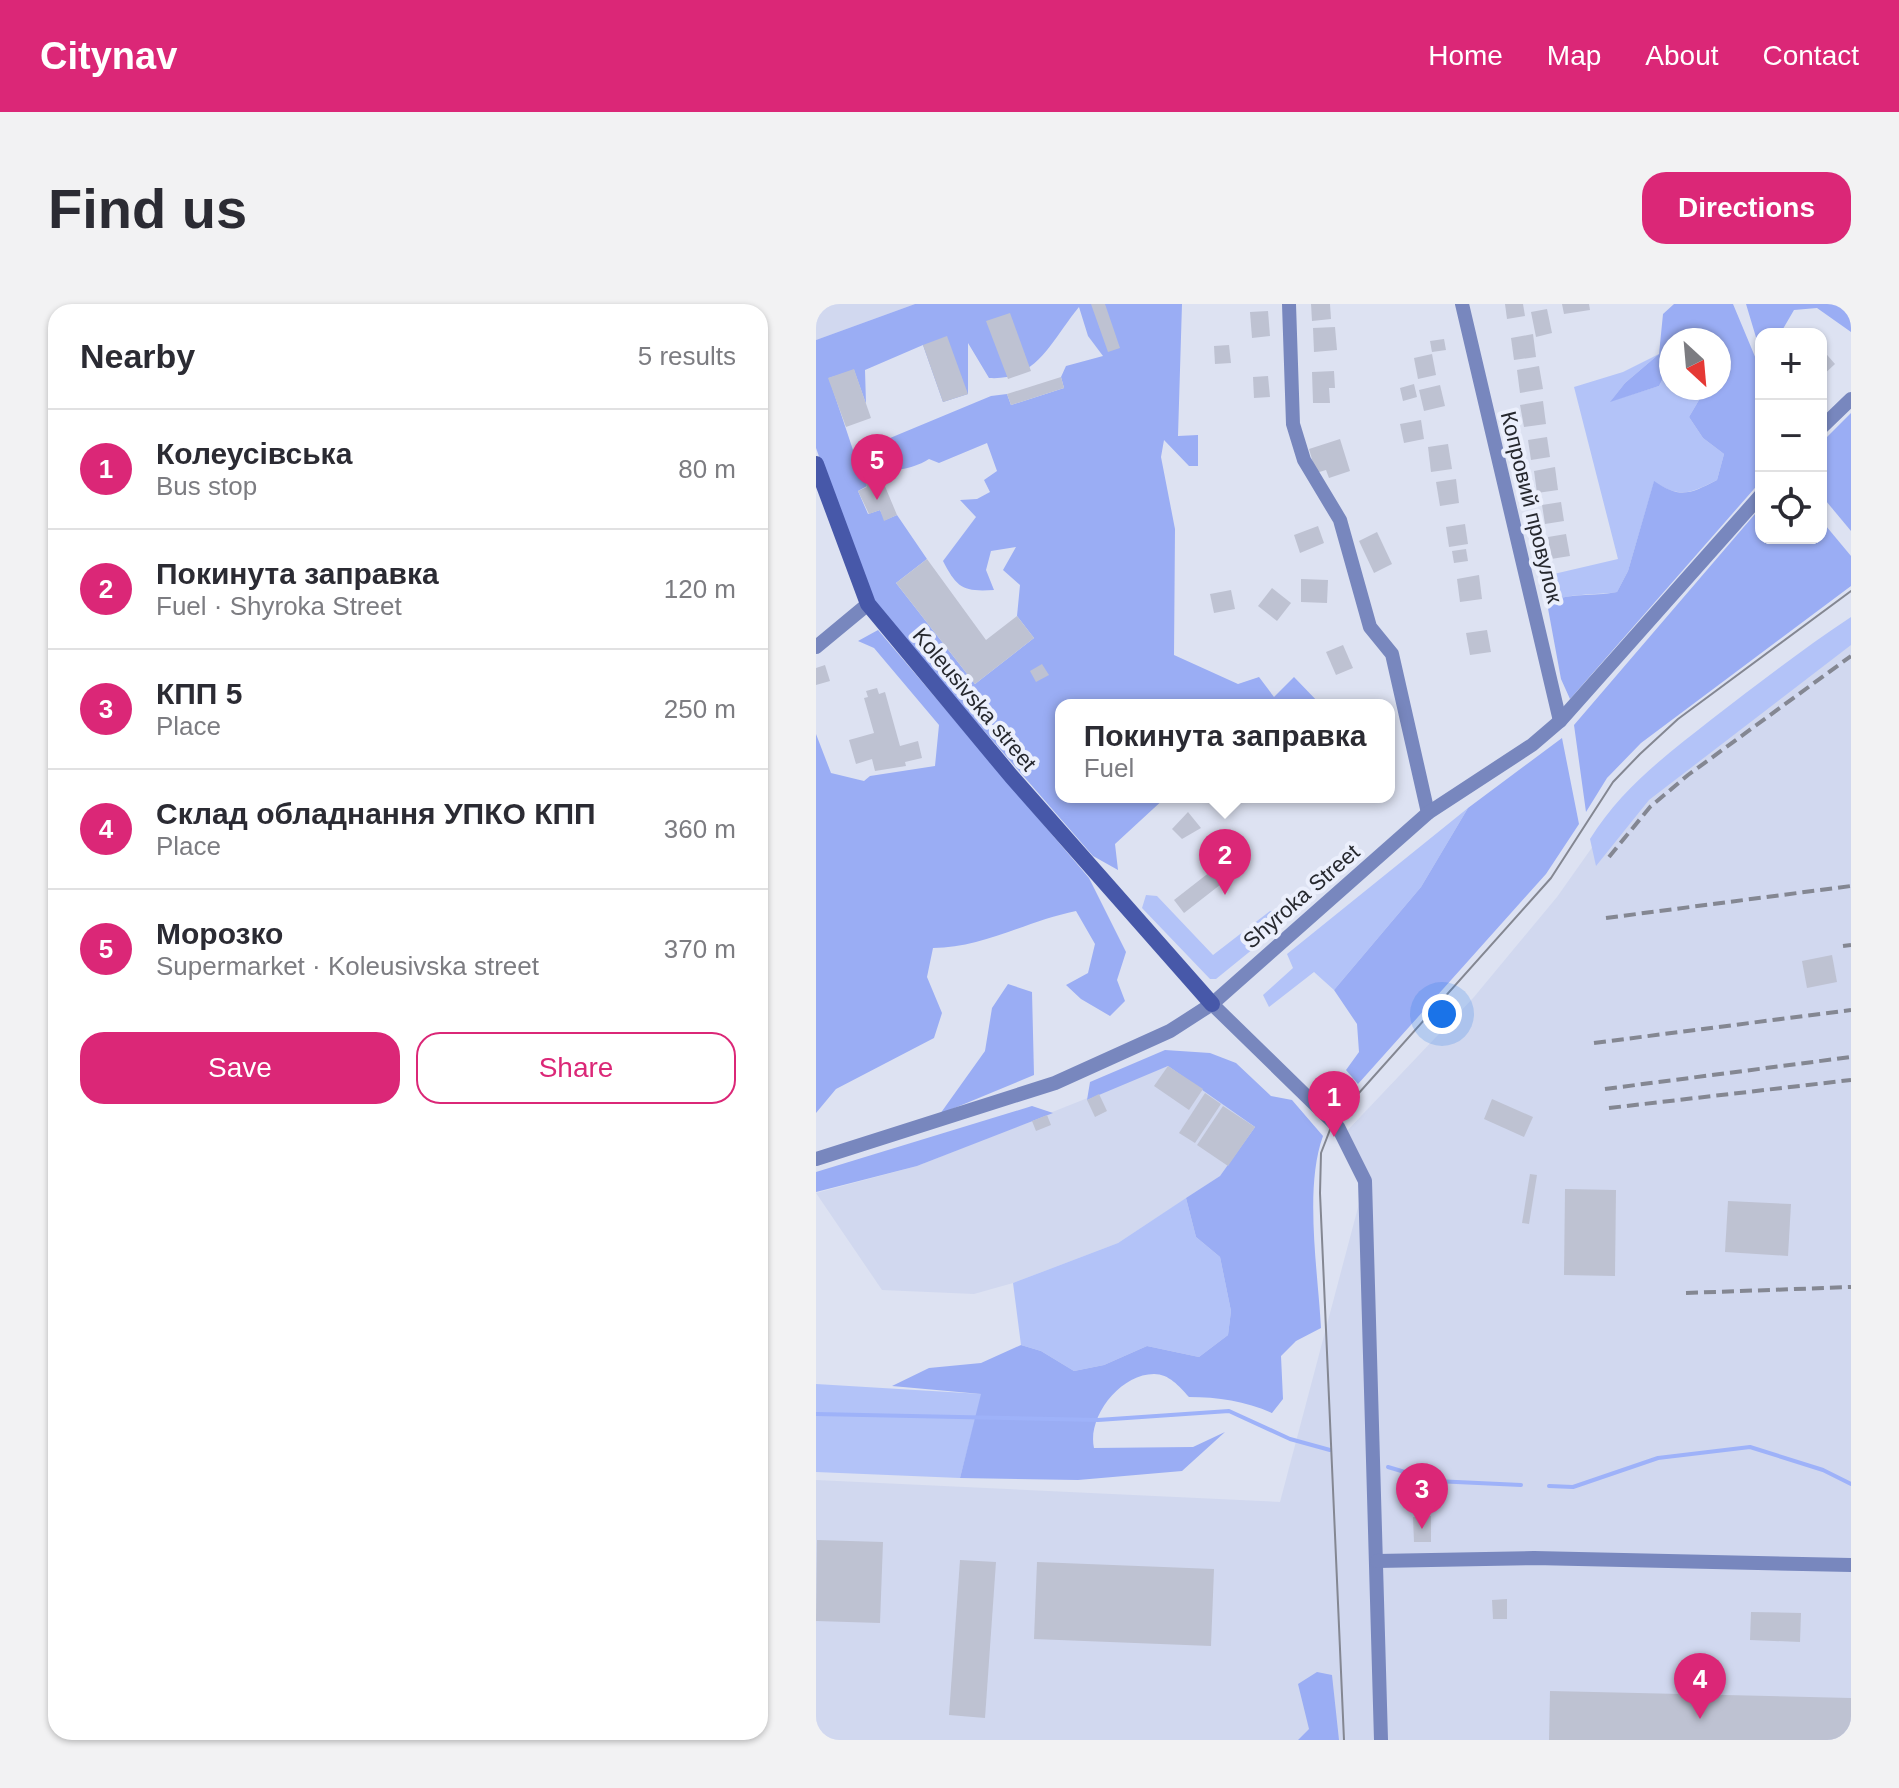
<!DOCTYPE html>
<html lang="en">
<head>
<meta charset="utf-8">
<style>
	:root { --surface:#fff; --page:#f2f2f3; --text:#2b2b33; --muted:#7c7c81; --line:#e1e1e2; --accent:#db2777 }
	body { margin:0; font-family:Arial,sans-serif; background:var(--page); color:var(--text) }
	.controls { position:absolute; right:24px; top:24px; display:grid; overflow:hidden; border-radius:16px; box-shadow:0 2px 6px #0004 }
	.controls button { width:72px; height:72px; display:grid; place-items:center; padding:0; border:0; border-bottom:2px solid var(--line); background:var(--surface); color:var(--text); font:40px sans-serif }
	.compass { position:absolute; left:843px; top:24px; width:72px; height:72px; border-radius:50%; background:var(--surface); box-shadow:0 2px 6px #0004; rotate:154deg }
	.you { position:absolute; left:626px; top:710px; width:28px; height:28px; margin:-20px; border:6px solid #fff; border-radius:50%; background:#1a73e8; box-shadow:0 0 0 12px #1a73e833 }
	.badge { display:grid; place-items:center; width:52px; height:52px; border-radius:50%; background:var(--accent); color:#fff; font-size:26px; font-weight:700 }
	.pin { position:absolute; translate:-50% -66px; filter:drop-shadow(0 2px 4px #0008) }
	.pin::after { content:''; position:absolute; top:42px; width:28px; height:24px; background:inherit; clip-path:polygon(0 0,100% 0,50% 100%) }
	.popup { position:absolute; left:239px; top:395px; width:340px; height:104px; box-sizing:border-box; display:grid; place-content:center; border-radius:16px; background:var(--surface); filter:drop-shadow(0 2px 6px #0005); font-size:26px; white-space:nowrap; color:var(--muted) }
	.popup b { font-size:30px; color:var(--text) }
	.popup::after { content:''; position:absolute; left:50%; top:100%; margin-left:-16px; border:16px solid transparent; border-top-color:var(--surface) }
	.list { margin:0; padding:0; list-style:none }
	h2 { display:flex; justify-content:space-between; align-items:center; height:104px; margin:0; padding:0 32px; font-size:34px }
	h2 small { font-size:26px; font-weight:400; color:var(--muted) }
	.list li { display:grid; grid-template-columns:52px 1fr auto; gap:24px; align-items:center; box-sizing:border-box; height:120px; padding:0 32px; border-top:2px solid var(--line) }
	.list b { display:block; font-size:30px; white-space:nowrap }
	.list p { margin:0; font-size:26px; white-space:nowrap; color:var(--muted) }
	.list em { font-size:26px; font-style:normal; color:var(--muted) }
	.actions { display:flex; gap:16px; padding:24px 32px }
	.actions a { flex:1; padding:18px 0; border:2px solid var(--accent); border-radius:24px; text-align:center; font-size:28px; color:var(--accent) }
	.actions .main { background:var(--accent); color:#fff }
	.icon { flex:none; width:44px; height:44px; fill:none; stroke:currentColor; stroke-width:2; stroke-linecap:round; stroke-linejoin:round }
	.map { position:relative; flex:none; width:1035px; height:1436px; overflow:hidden; border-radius:24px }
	header { display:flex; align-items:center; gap:48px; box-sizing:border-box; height:112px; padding:0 40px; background:var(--accent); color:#fff }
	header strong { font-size:38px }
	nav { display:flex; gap:44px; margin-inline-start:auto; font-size:28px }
	.intro { display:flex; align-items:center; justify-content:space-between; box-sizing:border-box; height:192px; padding:0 48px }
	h1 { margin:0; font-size:56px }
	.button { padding:20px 36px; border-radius:24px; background:var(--accent); color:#fff; font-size:28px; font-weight:700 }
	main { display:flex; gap:48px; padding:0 48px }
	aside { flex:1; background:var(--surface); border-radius:24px; box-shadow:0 2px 6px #0004 }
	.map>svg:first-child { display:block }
	.built { fill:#d1d8ef }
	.green { fill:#b3c3f8 }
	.forest { fill:#9aadf4; fill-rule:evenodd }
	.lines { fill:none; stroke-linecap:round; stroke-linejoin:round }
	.stream { stroke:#9eb2f9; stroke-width:4 }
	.building { fill:#bec2d2 }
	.street { stroke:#7887be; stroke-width:14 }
	.secondary { stroke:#4758a9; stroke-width:16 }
	.tram { stroke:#848792; stroke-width:2 }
	.rail { stroke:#848792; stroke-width:4; stroke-dasharray:12 6; stroke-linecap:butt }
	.labels { text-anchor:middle; stroke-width:8; stroke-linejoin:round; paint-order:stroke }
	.street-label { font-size:22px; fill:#26282e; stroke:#ebeffc }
</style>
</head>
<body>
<header>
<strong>Citynav</strong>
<nav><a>Home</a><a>Map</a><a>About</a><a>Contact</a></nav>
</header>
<div class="intro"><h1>Find us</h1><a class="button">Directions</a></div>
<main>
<aside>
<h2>Nearby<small>5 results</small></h2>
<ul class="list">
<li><span class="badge">1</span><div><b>Колеусівська</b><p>Bus stop</p></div><em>80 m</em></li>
<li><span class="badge">2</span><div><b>Покинута заправка</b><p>Fuel · Shyroka Street</p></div><em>120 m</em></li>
<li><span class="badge">3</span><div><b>КПП 5</b><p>Place</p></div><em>250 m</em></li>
<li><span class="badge">4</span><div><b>Склад обладнання УПКО КПП</b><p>Place</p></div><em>360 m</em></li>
<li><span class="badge">5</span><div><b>Морозко</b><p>Supermarket · Koleusivska street</p></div><em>370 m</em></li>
</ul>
<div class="actions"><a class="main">Save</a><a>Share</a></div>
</aside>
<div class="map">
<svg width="1035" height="1436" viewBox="0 0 1035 1436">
	<rect width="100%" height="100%" fill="#dde2f2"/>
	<!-- built -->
	<g class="built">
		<path d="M0,0H99L0,36Z"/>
		<path d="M1035,333V1436H0V1176L464,1198L549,877L528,830L658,693L741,593L811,494Z"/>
		<path d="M352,762L439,823L412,862L404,872L302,939L197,979L158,990L66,986L0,889L101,862Z"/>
	</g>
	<!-- green -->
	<g class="green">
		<path d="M843,50L809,79L795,97L843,82L855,59V84H890L873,113L887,134L908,150L901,176C873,190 865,194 838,178L812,267L801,288C776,292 754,288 731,299L725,273L802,255L758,83L807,68Z"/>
		<path d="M1035,313V341L833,496L780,562L774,535C805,485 850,451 896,415C941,380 987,345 1035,313Z"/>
		<path d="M652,504L605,583L518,686L498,668L453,703L447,691L477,664L471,650Z"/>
		<path d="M330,591L341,592L397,651L454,607L470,612L469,619L400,675H394L326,604Z"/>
		<path d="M370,894L380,933L404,953L415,1007L412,1031L383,1053L331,1042L288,1061L258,1067L225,1047L205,1041L197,979L302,939Z"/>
		<path d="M0,1080L166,1090L144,1174L0,1168Z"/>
	</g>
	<!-- forest -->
	<g class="forest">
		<path d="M99,0H366L362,132L382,131V162H373L348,136L345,153L359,225L358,351L422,380L443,373L458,393L478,373L505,401H245V493H350L299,540L302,566L277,552L54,296L0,144V36ZM263,3L272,32L287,52L250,62L245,73L248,84L195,101L191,90L175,92L38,149L13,74L38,66L50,100L49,66L107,41L127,98L152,90V39L173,74C221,77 235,37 263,3ZM171,139L181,167L168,176L174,188L161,195L144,196L160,213L127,257C141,284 147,288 178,286L170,266L175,247L200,243L187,266L204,281L201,312L218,334L159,380L80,279L111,255L81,211L69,216L64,206L52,210L42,187L51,182L48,175C70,165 93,168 113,155L123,159Z"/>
		<path d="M858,0H917L945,67V177L754,395L745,375L731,299C754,288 776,293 801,288L812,267L838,177C864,195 874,190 901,176L908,150L887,134L873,113L890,84H903V36H855V59L843,82L794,98L809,79L843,50L847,10Z"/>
		<path d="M930,0H1035V28L1001,4L978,6L964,30H945V50Z"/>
		<path d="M1035,109V227L1005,191V139Z"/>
		<path d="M945,203V234H1005V216L1035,252V282L825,439L791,474L770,508L758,421Z"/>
		<path d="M62,326L273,574L310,648L301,676L309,697L294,712L265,695L250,681L272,669L279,640L260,607C211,617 166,644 117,644L111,673L126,709L118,734L20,785L0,809V430L15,469L48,477L54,472L119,462L123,421L58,344L42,337Z"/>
		<path d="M746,434L763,520L730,570L542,780L530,766L543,748L541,720L518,686L605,583L652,504Z"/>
		<path d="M192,680L216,688L218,771L124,810L169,747L176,704Z"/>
		<path d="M349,746L394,749L420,759L455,792L476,796L507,832C488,884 502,968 505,1024L480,1037L465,1052L467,1095L456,1109C429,1097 402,1093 373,1093C363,1082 353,1070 338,1070C304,1070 271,1113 278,1144L377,1143L409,1128L366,1167L262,1176L144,1174L165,1090L76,1082L113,1064L165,1059L205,1041L225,1047L258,1067L288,1061L331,1042L383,1053L412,1031L415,1007L404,953L380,933L370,894L404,872L439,823L352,762L271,796L274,778Z"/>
		<path d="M216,802L237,809L101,862L0,888V868Z"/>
		<path d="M501,1368L516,1371L523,1436H482L493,1425L482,1380Z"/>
	</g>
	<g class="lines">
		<!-- stream -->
		<g class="stream">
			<path d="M0,1110L282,1116L413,1107L474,1135L514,1146"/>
			<path d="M572,1163L619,1177L705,1181"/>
			<path d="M733,1182L757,1183L842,1154L934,1143L1007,1166L1035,1180"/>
		</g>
	</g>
	<!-- building -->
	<g class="building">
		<path d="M275,0H289L304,44L292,48Z"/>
		<path d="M495,0H514L515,15L496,17Z"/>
		<path d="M689,0H707L709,12L691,15Z"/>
		<path d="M746,0H773L774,6L748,10Z"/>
		<path d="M731,5L736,29L720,33L715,8Z"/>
		<path d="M452,7L454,32L436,34L434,8Z"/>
		<path d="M194,9L215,67L192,75L170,17Z"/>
		<path d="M519,23L521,46L498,48L497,24Z"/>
		<path d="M717,30L720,53L698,56L695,34Z"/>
		<path d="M131,32L152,90L127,98L107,41Z"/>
		<path d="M628,35L630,46L616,48L614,37Z"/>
		<path d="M413,41L415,59L399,60L398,42Z"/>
		<path d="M1005,44L1019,60L1005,73Z"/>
		<path d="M616,50L620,71L602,75L598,54Z"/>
		<path d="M723,62L727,85L704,89L701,66Z"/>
		<path d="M38,65L55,114L30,123L12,74Z"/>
		<path d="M518,67L519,84H513L514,99H497L496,68Z"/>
		<path d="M452,72L454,93L438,94L437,73Z"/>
		<path d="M245,73L248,84L195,101L191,90Z"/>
		<path d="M598,80L601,93L587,97L584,84Z"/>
		<path d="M624,81L629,102L608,107L603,86Z"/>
		<path d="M727,97L730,120L708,123L704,101Z"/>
		<path d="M605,116L608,135L588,139L584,120Z"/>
		<path d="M731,133L734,153L715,156L712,136Z"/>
		<path d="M524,135L534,167L513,174L510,166L500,169L493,145Z"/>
		<path d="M632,140L636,165L615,168L612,143Z"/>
		<path d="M739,163L742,186L721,189L718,167Z"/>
		<path d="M63,168L81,211L68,217L64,206L53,210L42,187L51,183L48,175Z"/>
		<path d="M640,175L643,199L624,202L620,178Z"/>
		<path d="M745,198L748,217L729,220L726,201Z"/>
		<path d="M649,220L652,240L633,243L630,223Z"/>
		<path d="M502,222L508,239L484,249L478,231Z"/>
		<path d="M561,228L576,260L558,269L543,237Z"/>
		<path d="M750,230L754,252L735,255L732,233Z"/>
		<path d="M650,245L652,257L638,259L636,247Z"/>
		<path d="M111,255L170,336L201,312L218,334L159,380L80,279Z"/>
		<path d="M663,271L666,295L644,298L641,275Z"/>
		<path d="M485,275L512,276L511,299L485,298Z"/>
		<path d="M456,284L475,299L461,317L442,302Z"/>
		<path d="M415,286L419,305L398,309L394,290Z"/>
		<path d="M671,326L675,348L654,351L650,329Z"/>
		<path d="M527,341L537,364L520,371L510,348Z"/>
		<path d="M226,360L233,371L220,378L214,367Z"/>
		<path d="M9,361L14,377L0,381V364Z"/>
		<path d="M61,384L63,390L69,388L84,442L102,437L106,454L89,458L90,462L59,467L56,455L40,460L33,436L58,429L48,394L52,393L50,387Z"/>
		<path d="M372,508L385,524L366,535L356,525Z"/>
		<path d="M399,564L409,577L368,609L358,596Z"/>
		<path d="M1016,651L1021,678L991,684L986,657Z"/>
		<path d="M352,762L387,785L373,806L338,782Z"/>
		<path d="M389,789L405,800L379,839L363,829Z"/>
		<path d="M283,790L291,807L279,813L271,796Z"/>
		<path d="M676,795L717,813L708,833L668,815Z"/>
		<path d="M407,802L439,823L412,862L381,841Z"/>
		<path d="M231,811L235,821L220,827L216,817Z"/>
		<path d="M714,870L721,871L713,920L706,919Z"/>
		<path d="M749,885L800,886L799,972L748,971Z"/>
		<path d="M912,897L975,900L972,952L909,948Z"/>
		<path d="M615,1212V1238H598L597,1213Z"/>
		<path d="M1,1236L67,1238L64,1319L0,1317Z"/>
		<path d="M144,1256L180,1258L169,1414L133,1411Z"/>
		<path d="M221,1258L398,1265L395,1342L218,1335Z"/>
		<path d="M691,1295V1315H677L676,1296Z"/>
		<path d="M935,1308L985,1309L984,1338L934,1336Z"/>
		<path d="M734,1387L1035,1394V1436H733Z"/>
	</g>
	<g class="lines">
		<!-- street -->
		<g class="street">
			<path d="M473,0L477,120L488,156L524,216L554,323L576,350L612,509"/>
			<path d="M646,0L744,417"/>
			<path d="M1005,124L1035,95"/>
			<path d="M0,343L52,300"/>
			<path d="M396,700L522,823L549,877L565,1436"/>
			<path d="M0,855L239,779L354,727L396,700L612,509L716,441L744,417L945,191"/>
			<path d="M561,1257L718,1254L1035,1261"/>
		</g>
		<!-- secondary -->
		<path class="secondary" d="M0,160L52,300L195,472L396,700"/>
		<!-- tram -->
		<path class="tram" d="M528,1436L504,889L505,849L517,818L735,574L797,478L824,450L862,415L1035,287"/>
		<!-- rail -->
		<g class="rail">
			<path d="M793,553L834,503L872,471L1035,352"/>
			<path d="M790,614L1035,582"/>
			<path d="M1027,642L1035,641"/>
			<path d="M778,739L1035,706"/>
			<path d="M789,785L1035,753"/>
			<path d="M793,804L1035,776"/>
			<path d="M870,989L1035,983"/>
		</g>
	</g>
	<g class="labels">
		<!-- street labels -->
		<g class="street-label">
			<text transform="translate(716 203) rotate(76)" y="8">Копровий провулок</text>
			<text transform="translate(159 395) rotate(50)" y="8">Koleusivska street</text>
			<text transform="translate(485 592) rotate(-41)" y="8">Shyroka Street</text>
		</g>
	</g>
</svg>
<div class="controls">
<button>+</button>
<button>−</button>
<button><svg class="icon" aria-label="locate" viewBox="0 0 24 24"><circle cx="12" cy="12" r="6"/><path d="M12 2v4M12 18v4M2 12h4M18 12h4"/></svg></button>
</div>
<svg class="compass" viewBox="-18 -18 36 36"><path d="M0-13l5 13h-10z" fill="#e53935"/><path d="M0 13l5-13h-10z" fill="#7c7c81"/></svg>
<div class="you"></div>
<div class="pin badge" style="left:518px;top:833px">1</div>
<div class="pin badge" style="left:409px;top:591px">2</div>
<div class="popup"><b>Покинута заправка</b>Fuel</div>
<div class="pin badge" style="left:606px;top:1225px">3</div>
<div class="pin badge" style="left:884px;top:1415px">4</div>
<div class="pin badge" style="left:61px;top:196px">5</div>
</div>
</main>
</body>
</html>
